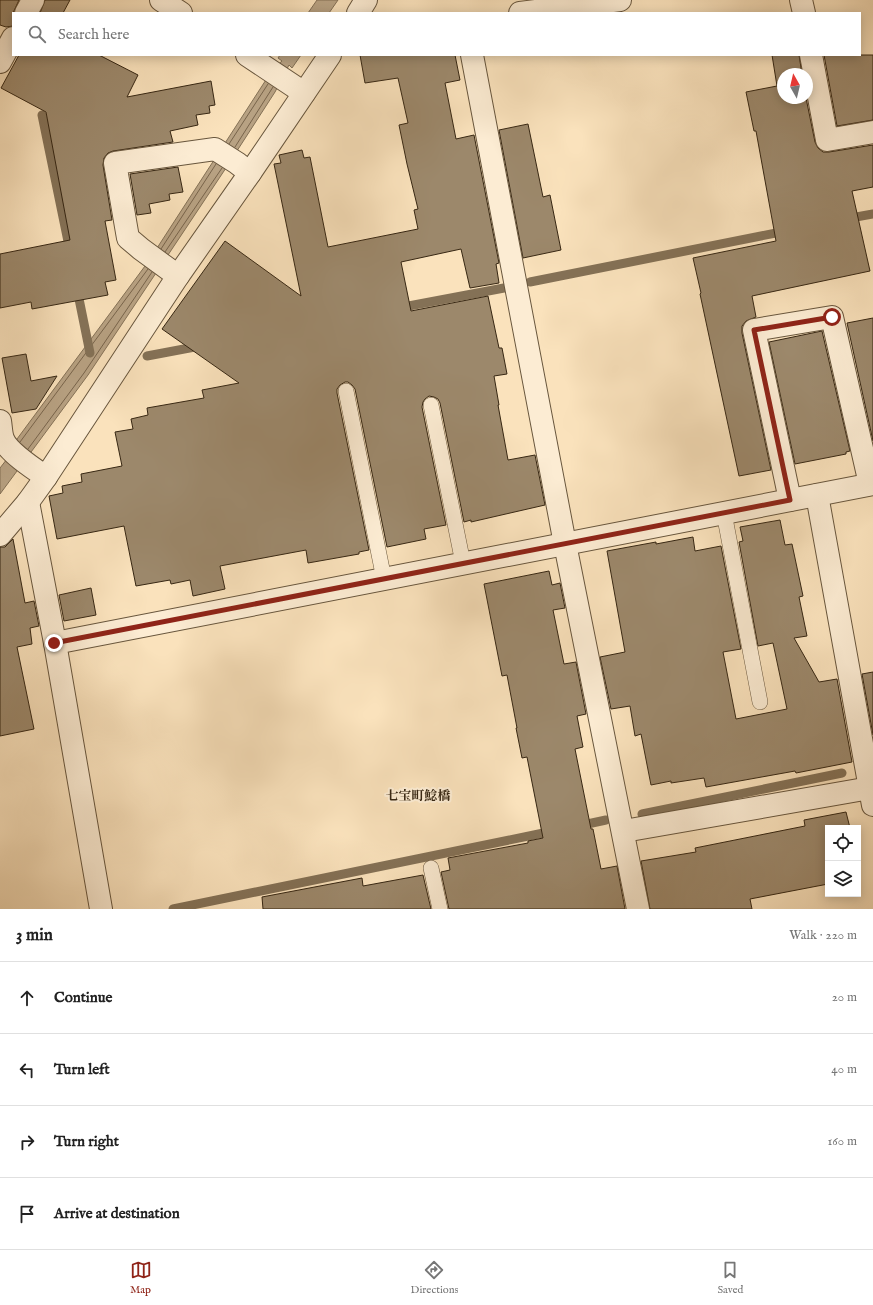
<!DOCTYPE html>
<html lang="en">
<head>
<meta charset="utf-8">
<style>
	:root { --surface:#fff; --page:#f6f6f6; --text:#222; --muted:#767676; --line:#e0e0e0; --accent:#8f2418 }
	body { margin:0; font-family:"IM FELL English","Noto Serif JP",serif; background:var(--page); color:var(--text) }
	.controls { position:absolute; right:12px; bottom:12px; display:grid; overflow:hidden; border-radius:0px; box-shadow:0 2px 10px #0003 }
	.controls button { width:36px; height:36px; display:grid; place-items:center; padding:0; border:0; border-bottom:1px solid var(--line); background:var(--surface); color:var(--text); font:20px sans-serif }
	.compass { position:absolute; left:777px; top:68px; width:36px; height:36px; border-radius:50%; background:var(--surface); box-shadow:0 2px 10px #0003; rotate:352deg }
	.stop { position:absolute; width:12px; height:12px; margin:-9px; border:3px solid #8f2418; border-radius:50%; background:#fff }
	.stop.end { background:#8f2418; border-color:#fff; box-shadow:0 1px 4px #0008 }
	.list { margin:0; padding:0; list-style:none }
	h2 { display:flex; justify-content:space-between; align-items:center; height:52px; margin:0; padding:0 16px; font-size:17px }
	h2 small { font-size:13px; font-weight:400; color:var(--muted) }
	.list li { display:grid; grid-template-columns:26px 1fr auto; gap:12px; align-items:center; box-sizing:border-box; height:72px; padding:0 16px; border-top:1px solid var(--line) }
	.list b { display:block; font-size:15px; white-space:nowrap }
	.list em { font-size:13px; font-style:normal; color:var(--muted) }
	.icon { flex:none; width:22px; height:22px; fill:none; stroke:currentColor; stroke-width:2; stroke-linecap:round; stroke-linejoin:round }
	.map { position:relative; flex:none; width:873px; height:909px; overflow:hidden }
	.search { position:absolute; background:var(--surface); box-shadow:0 2px 10px #0003; left:12px; right:12px; top:12px; height:44px; display:flex; align-items:center; gap:10px; box-sizing:border-box; padding:0 14px; border-radius:0px; color:var(--muted); font-size:15px }
	.sheet { height:340px; background:var(--surface) }
	nav { display:flex; justify-content:space-around; align-items:center; box-sizing:border-box; height:56px; border-top:1px solid var(--line); background:var(--surface); font-size:11px; color:var(--muted) }
	nav a { display:grid; justify-items:center; gap:2px }
	nav .on { color:var(--accent) }
	.map>svg:first-child { display:block }
	.water { fill:#b8a283; stroke:#847156 }
	.lines { fill:none; stroke-linecap:round; stroke-linejoin:round }
	.shore { stroke:#78644b; stroke-width:1 }
	.stream { stroke:#847156; stroke-width:9 }
	.building { fill:#9c886b; stroke:#372713 }
	.lane-casing { stroke:#68563d; stroke-width:16 }
	.street-casing { stroke:#68563d; stroke-width:24 }
	.lane { stroke:#fcecd3; stroke-width:15 }
	.street { stroke:#fcecd3; stroke-width:22 }
	.route { stroke:#8f2418; stroke-width:5 }
	.labels { text-anchor:middle; stroke-width:4; stroke-linejoin:round; paint-order:stroke }
	.quarter-label { font-size:13px; font-weight:bold; fill:#372713; stroke:#fcecd3 }
</style>
</head>
<body>
<div class="map">
<svg width="873" height="909" viewBox="0 0 873 909">
	<rect width="100%" height="100%" fill="#fae2bc"/>
	<filter id="stains"><feTurbulence type="fractalNoise" baseFrequency=".005" numOctaves="4"/><feColorMatrix values="0 0 0 0 .2 0 0 0 0 .09 0 0 0 0 .02 0 0 0 .5 -.17"/></filter>
	<radialGradient id="worn" r=".72"><stop offset=".6" stop-color="#630" stop-opacity="0"/><stop offset="1" stop-color="#630" stop-opacity=".3"/></radialGradient>
	<!-- water -->
	<g class="water">
		<path d="M317,0H338L329,13H308Z"/>
		<path d="M280,55H301L292,68L289,65L275,92L224,171L88,375L0,494V468L7,459L17,439L148,262L273,69L282,61L278,58Z"/>
	</g>
	<g class="lines">
		<!-- shore -->
		<g class="shore">
			<path d="M229,144L268,84"/>
			<path d="M235,147L273,87"/>
			<path d="M161,249L216,164"/>
			<path d="M165,252L222,168"/>
			<path d="M20,442L148,269"/>
			<path d="M28,449L84,373L152,272"/>
		</g>
		<!-- stream -->
		<g class="stream">
			<path d="M42,115L70,251"/>
			<path d="M845,219L873,214"/>
			<path d="M530,282L786,231"/>
			<path d="M77,289L90,353"/>
			<path d="M398,308L504,288"/>
			<path d="M147,356L200,346"/>
			<path d="M642,814L842,773"/>
			<path d="M578,826L606,820"/>
			<path d="M173,909L553,831"/>
		</g>
	</g>
	<!-- building -->
	<g class="building">
		<path d="M0,0H19L13,13V26L6,27L0,25Z"/>
		<path d="M45,0H70L63,13H40Z"/>
		<path d="M19,55H99L138,75L127,97L211,81L215,105L209,106L210,113L196,115L198,125L170,131L173,142L113,151L108,153L104,158L103,165L112,220L105,221L116,280L105,282L108,295L32,309L31,302L0,308V254L70,240L46,112L1,88Z"/>
		<path d="M360,55H455L460,80L445,83L456,139L474,135L499,263L496,264L499,283L470,288L461,249L401,262L411,311L488,296L499,348H502L507,374L494,376L499,405H498L508,460L535,455L545,505L471,522V520L464,522L440,403L438,399L434,397L429,396L425,399L423,402L422,407L446,525L424,529L426,539L387,547L355,389L352,385L348,382H345L340,385L337,389V393L369,550L359,552V554L308,563L306,550L220,566L225,589L193,596L190,580L171,584L170,580L136,586L124,526L57,539L49,496L63,493L62,486L82,482L81,474L122,466L115,432L133,429L131,419L148,415L147,408L204,398L202,390L239,383L162,329L225,241L301,296L274,164L281,163L279,155L302,150L304,158L310,157L328,247L418,229L414,210L418,209L407,164L399,125L408,123L398,78L365,83Z"/>
		<path d="M772,55H799L802,74H783V98H806L815,142L818,148L823,152H829L873,145V187L852,191L870,271L752,296L756,317L746,321L742,326V333L771,470L739,476L700,294L701,293L693,258L776,241L756,131H754L746,92L777,86Z"/>
		<path d="M824,55H873V120L837,126Z"/>
		<path d="M528,124L543,197L550,195L561,250L523,258L499,130Z"/>
		<path d="M178,167L183,192L169,194L170,200L149,204L151,213L137,215L130,174Z"/>
		<path d="M873,318V441L847,323Z"/>
		<path d="M822,331L850,451L846,452V454L795,464L769,342Z"/>
		<path d="M26,354L31,381L57,376L36,409L12,413L2,358Z"/>
		<path d="M780,520L785,545L792,544L803,596L799,597L807,636L794,638L819,682L837,679L852,762L796,773L795,771L706,787L704,778L671,783V781L651,785L641,734L635,736L630,706L611,709L600,657L625,652L607,551L656,542V544L693,537L695,551L721,546L741,649L723,652L736,719L787,709L773,643L758,646L739,542L743,541L740,527Z"/>
		<path d="M13,539L25,603L34,601L39,626L30,628L32,644L17,647L34,729L0,736V547H5Z"/>
		<path d="M549,571L552,585L560,583L565,608L553,610L564,664L576,662L586,714L577,716L583,747L575,749L591,829H593L601,869L617,866L625,909H449L441,872L450,870L448,858L528,843V841L543,838L527,757L522,758L516,728H517L507,675L502,676L484,584Z"/>
		<path d="M91,588L96,615L64,621L59,595Z"/>
		<path d="M873,672V735L862,674Z"/>
		<path d="M846,812L850,828H828V884L750,899L752,909H650L641,861L696,852L695,848L805,826L804,820Z"/>
		<path d="M423,875L431,909H263L262,897L362,878L363,886Z"/>
	</g>
	<g class="lines">
		<!-- lane casing -->
		<g class="lane-casing">
			<g id="lane">
				<path d="M346,391L384,579"/>
				<path d="M431,405L463,563"/>
				<path d="M724,513L760,702"/>
				<path d="M431,868L440,909"/>
			</g>
		</g>
		<!-- street casing -->
		<g class="street-casing">
			<g id="street">
				<path d="M161,0L181,13"/>
				<path d="M801,0L804,13"/>
				<path d="M26,13L33,0"/>
				<path d="M358,13L366,0"/>
				<path d="M520,13L620,0"/>
				<path d="M247,55L304,93"/>
				<path d="M472,55L565,544L638,909"/>
				<path d="M811,55L827,140L873,132"/>
				<path d="M0,62L13,38"/>
				<path d="M178,276L141,249L128,238L115,163L215,149L237,163L250,173"/>
				<path d="M0,421C1,427 1,434 3,439C8,452 34,469 46,477"/>
				<path d="M817,495L873,805"/>
				<path d="M790,500L754,330L832,317L870,484"/>
				<path d="M28,502L55,643L101,909"/>
				<path d="M0,535L28,502L46,477L178,276L250,173L330,55"/>
				<path d="M55,643L873,484"/>
				<path d="M624,831L870,788"/>
			</g>
		</g>
		<!-- lane -->
		<use href="#lane" class="lane"/>
		<!-- street -->
		<use href="#street" class="street"/>
	</g>
	<g class="lines">
		<!-- route -->
		<path class="route" d="M54,643L790,500L754,330L832,317"/>
	</g>
	<g class="labels">
		<!-- quarter labels -->
		<g class="quarter-label">
			<text x="418" y="800">七宝町鯰橋</text>
		</g>
	</g>
	<rect width="100%" height="100%" filter="url(#stains)"/>
	<rect width="100%" height="100%" fill="url(#worn)"/>
</svg>
<div class="controls">
<button><svg class="icon" aria-label="locate" viewBox="0 0 24 24"><circle cx="12" cy="12" r="6"/><path d="M12 2v4M12 18v4M2 12h4M18 12h4"/></svg></button>
<button><svg class="icon" aria-label="layers" viewBox="0 0 24 24"><path d="M12 4l9 5-9 5-9-5zM3 14l9 5 9-5"/></svg></button>
</div>
<svg class="compass" viewBox="-18 -18 36 36"><path d="M0-13l5 13h-10z" fill="#e53935"/><path d="M0 13l5-13h-10z" fill="#767676"/></svg>
<div class="stop" style="left:832px;top:317px"></div>
<div class="stop end" style="left:54px;top:643px"></div>
<div class="search"><svg class="icon" aria-label="search" viewBox="0 0 24 24"><circle cx="10" cy="10" r="6"/><path d="M15 15l6 6"/></svg>Search here</div>
</div>
<section class="sheet">
<h2>3 min<small>Walk · 220 m</small></h2>
<ul class="list">
<li><svg class="icon" aria-label="ahead" viewBox="0 0 24 24"><path d="M12 20V5M6 11l6-6 6 6"/></svg><div><b>Continue</b></div><em>20 m</em></li>
<li><svg class="icon" aria-label="left" viewBox="0 0 24 24"><path d="M17 20v-9H6M10 6l-5 5 5 5"/></svg><div><b>Turn left</b></div><em>40 m</em></li>
<li><svg class="icon" aria-label="right" viewBox="0 0 24 24"><path d="M7 20v-9h11M14 6l5 5-5 5"/></svg><div><b>Turn right</b></div><em>160 m</em></li>
<li><svg class="icon" aria-label="arrive" viewBox="0 0 24 24"><path d="M6 21V4h12l-3 4 3 4H6"/></svg><div><b>Arrive at destination</b></div></li>
</ul>
</section>
<nav>
<a class="on"><svg class="icon" aria-label="map" viewBox="0 0 24 24"><path d="M3 6l6-2 6 2 6-2v14l-6 2-6-2-6 2zM9 4v14M15 6v14"/></svg>Map</a>
<a><svg class="icon" aria-label="directions" viewBox="0 0 24 24"><path d="M12 3l9 9-9 9-9-9zM9 14v-3h6M13 9l2 2-2 2"/></svg>Directions</a>
<a><svg class="icon" aria-label="saved" viewBox="0 0 24 24"><path d="M7 4h10v16l-5-4-5 4z"/></svg>Saved</a>
</nav>
</body>
</html>
